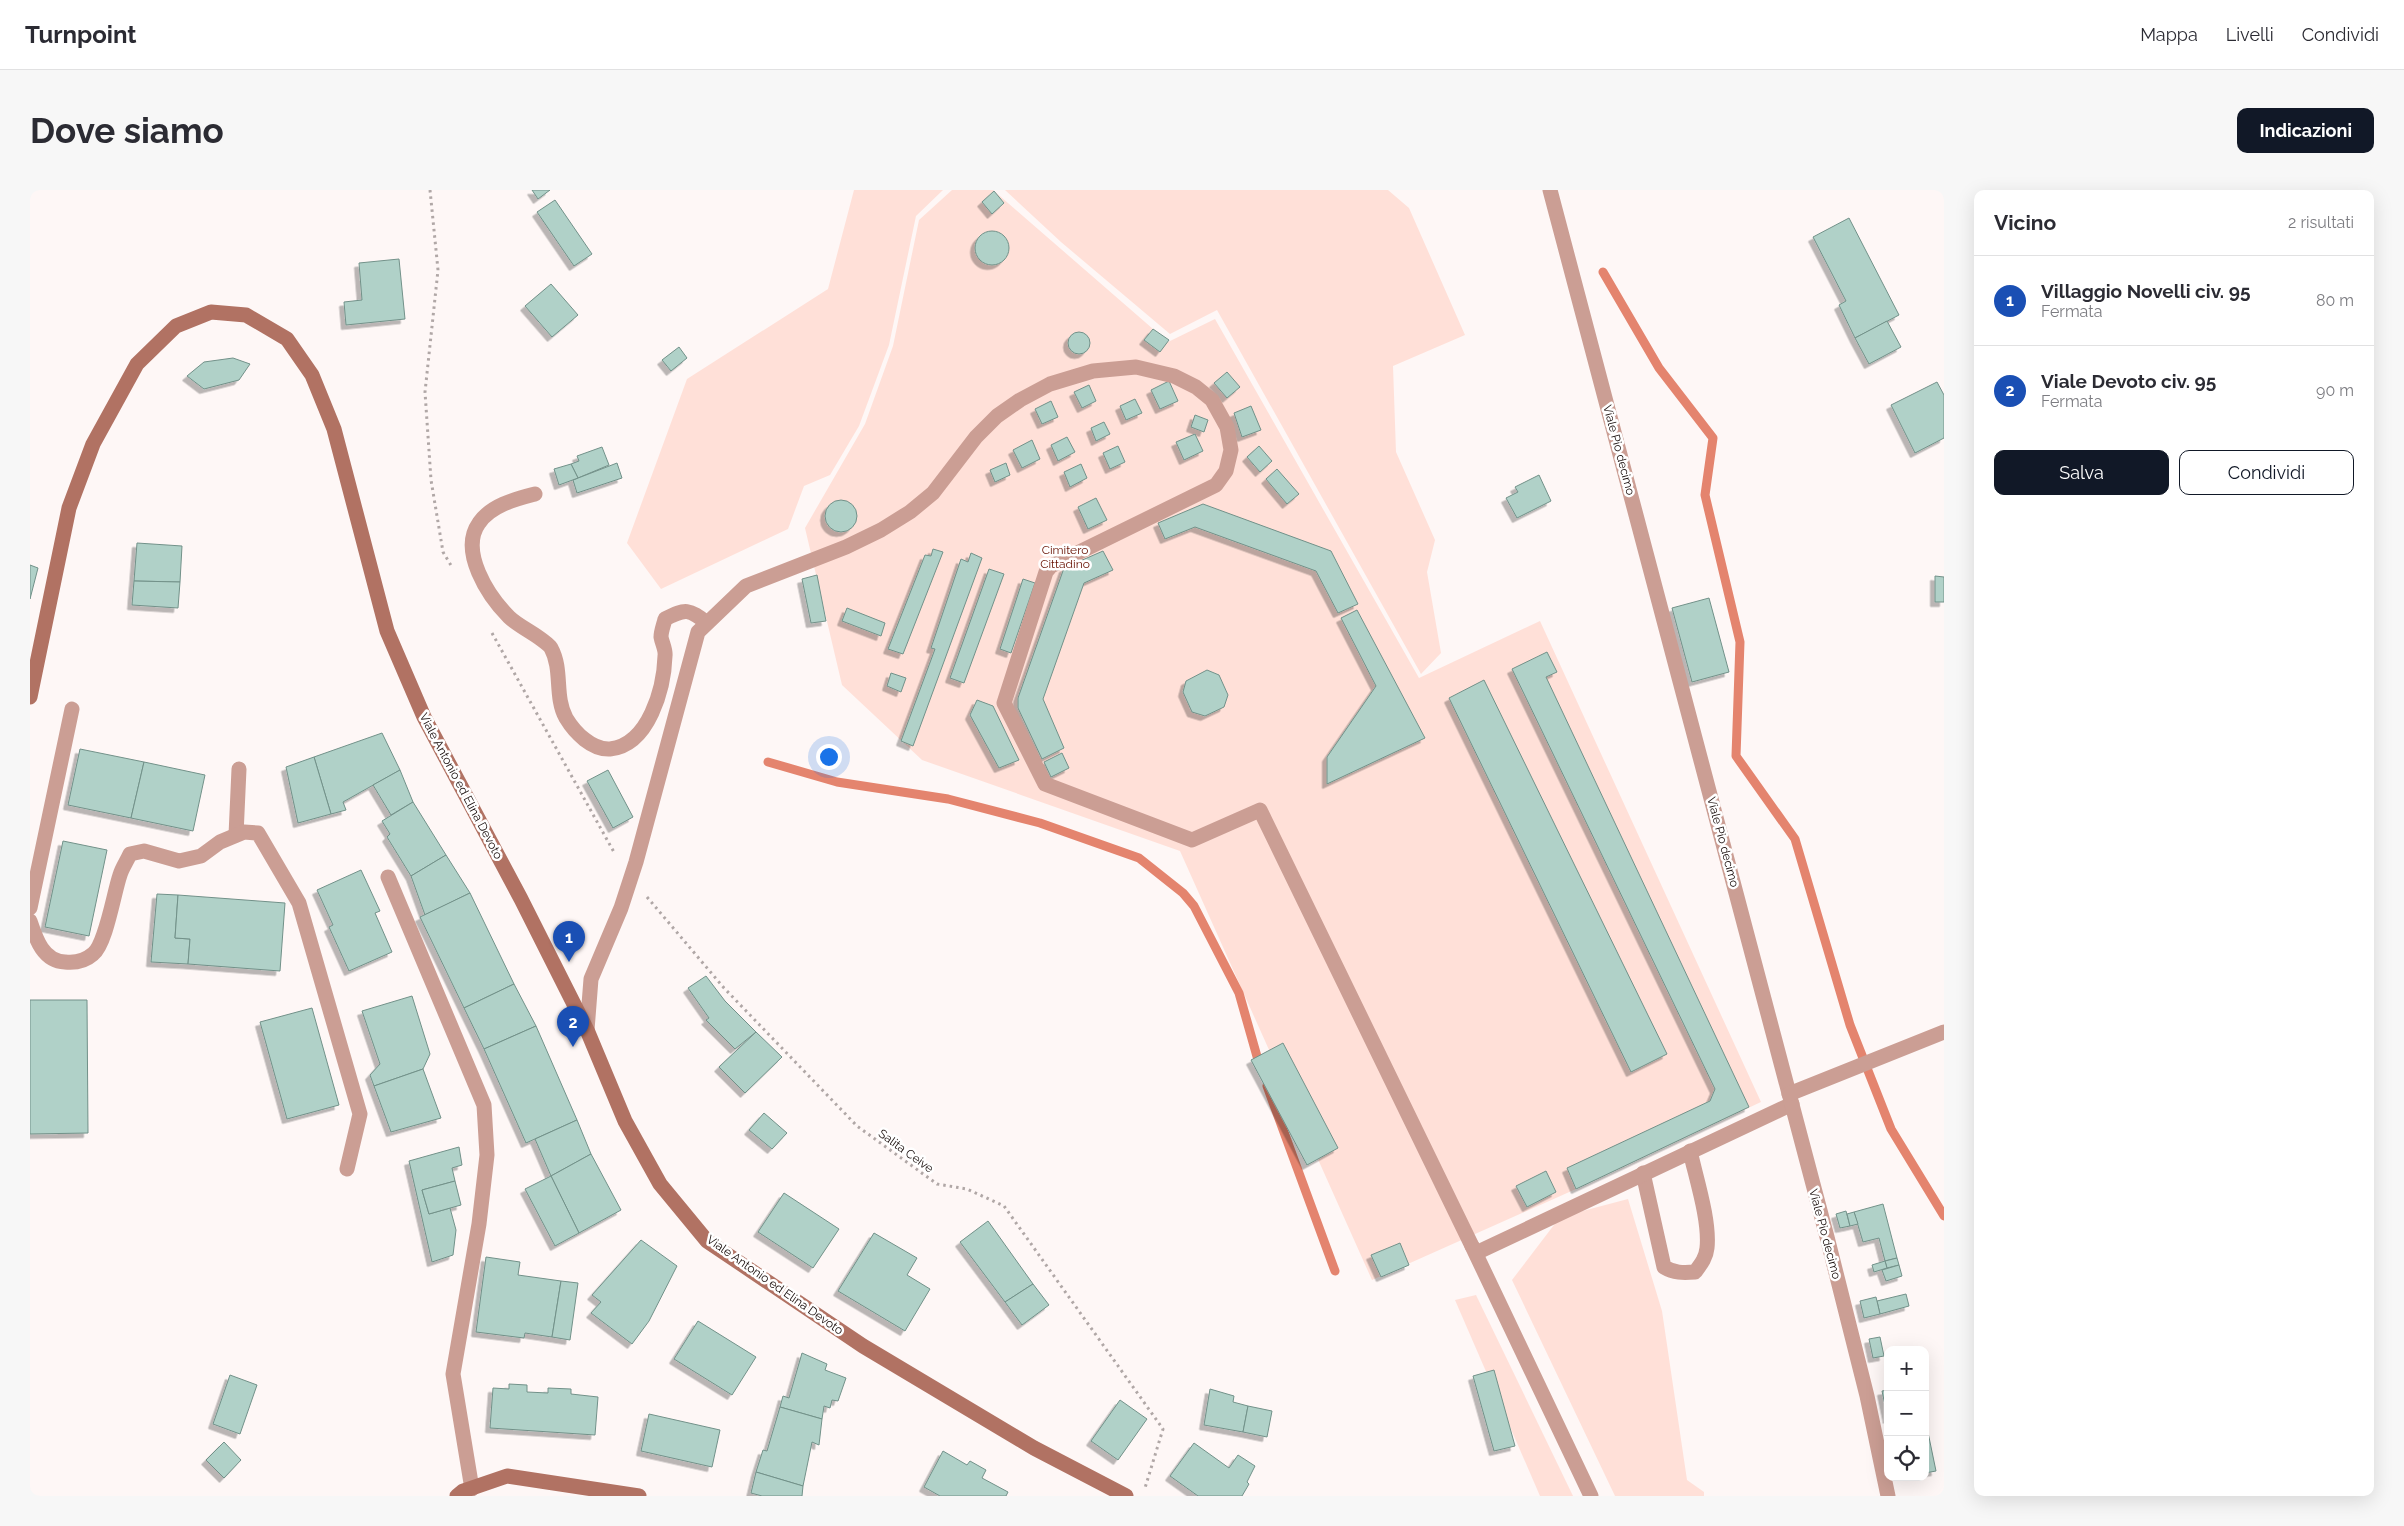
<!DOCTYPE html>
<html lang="it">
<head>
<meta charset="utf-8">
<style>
	:root { --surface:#fff; --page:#f7f7f7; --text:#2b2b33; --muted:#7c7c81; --line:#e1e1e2; --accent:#111827 }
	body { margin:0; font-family:Raleway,sans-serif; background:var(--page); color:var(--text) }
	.controls { position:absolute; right:15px; bottom:15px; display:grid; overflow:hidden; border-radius:10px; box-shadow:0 5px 20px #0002 }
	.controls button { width:45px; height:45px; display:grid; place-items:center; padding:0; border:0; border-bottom:1px solid var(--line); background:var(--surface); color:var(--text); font:25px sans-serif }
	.you { position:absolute; left:798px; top:566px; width:18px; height:18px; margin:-12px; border:4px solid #fff; border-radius:50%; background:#1a73e8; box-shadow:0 0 0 8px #1a73e833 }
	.badge { display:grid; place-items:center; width:32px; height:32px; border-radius:50%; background:var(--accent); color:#fff; font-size:16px; font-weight:700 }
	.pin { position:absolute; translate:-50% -41px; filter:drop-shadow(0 1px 2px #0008) }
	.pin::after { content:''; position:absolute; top:26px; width:18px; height:15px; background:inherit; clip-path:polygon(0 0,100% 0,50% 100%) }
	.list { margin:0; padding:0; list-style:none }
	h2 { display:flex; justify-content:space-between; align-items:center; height:65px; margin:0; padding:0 20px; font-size:21px }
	h2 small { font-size:16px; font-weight:400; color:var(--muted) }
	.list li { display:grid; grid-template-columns:32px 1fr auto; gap:15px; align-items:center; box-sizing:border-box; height:90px; padding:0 20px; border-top:1px solid var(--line) }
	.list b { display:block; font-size:19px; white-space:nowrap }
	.list p { margin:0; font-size:16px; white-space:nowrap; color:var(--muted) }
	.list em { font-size:16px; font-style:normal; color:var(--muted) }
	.actions { display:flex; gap:10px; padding:15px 20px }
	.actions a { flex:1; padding:11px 0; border:1px solid var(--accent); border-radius:10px; text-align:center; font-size:18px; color:var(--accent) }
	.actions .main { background:var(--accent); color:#fff }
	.icon { flex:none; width:28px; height:28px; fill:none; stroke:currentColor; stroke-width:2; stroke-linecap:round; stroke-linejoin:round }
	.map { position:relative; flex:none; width:1914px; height:1306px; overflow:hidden; border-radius:10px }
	header { display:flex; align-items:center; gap:30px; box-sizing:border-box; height:70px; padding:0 25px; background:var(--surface); border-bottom:1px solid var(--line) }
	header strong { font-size:24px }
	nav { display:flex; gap:28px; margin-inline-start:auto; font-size:18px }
	.intro { display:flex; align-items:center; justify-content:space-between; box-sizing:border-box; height:120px; padding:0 30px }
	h1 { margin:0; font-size:35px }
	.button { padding:12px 22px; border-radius:10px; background:var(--accent); color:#fff; font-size:18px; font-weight:700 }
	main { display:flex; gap:30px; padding:0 30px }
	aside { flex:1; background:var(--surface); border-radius:10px; box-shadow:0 5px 20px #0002 }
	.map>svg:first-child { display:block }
	.green { fill:#ffe0d8 }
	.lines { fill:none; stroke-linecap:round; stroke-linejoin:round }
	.stream { stroke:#e4846e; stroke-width:9 }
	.building { fill:#b0d1c8; stroke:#729189; filter:url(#shadow) }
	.path { stroke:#b0a7a6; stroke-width:3; stroke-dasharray:2.5 4; stroke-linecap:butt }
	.lane { stroke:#cb9e94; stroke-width:15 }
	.street { stroke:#cb9e94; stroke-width:15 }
	.secondary { stroke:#b17263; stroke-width:15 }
	.labels { text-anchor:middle; stroke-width:5; stroke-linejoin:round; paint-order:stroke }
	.street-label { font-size:12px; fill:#170c0a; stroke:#fff }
	.park-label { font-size:12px; fill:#671000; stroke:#fff }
</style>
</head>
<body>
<header>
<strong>Turnpoint</strong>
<nav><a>Mappa</a><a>Livelli</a><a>Condividi</a></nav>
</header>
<div class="intro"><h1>Dove siamo</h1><a class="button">Indicazioni</a></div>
<main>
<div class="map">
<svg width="1914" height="1306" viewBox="0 0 1914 1306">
	<defs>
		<filter id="shadow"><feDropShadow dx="-4.5" dy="4.5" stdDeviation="0" flood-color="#0004"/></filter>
	</defs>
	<rect width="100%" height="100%" fill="#fef7f6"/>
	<!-- green -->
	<g class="green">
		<path d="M824,0H913L886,26L859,155L829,236L800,285L774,296L758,339L631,399L597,353L657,189L798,99Z"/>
		<path d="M922,0H963L1138,152L1185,129L1389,488L1510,431L1731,912L1546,999L1342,1090L1150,661L892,570L812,495L775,338L835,234L863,156L889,30Z"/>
		<path d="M975,0H1358L1379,18L1435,145L1363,176L1366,262L1405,350L1397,382L1411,463L1391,484L1187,120L1140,144L1031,52Z"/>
		<path d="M1598,1009L1632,1121L1657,1290L1674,1302V1306H1585L1482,1090L1530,1027Z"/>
		<path d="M1446,1105L1543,1306H1510L1425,1110Z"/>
	</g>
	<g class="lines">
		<!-- stream -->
		<g class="stream">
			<path d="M1573,82L1629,178L1683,248L1675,305L1710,452L1706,566L1765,649L1820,835L1861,939L1914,1026"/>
			<path d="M738,572L807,592L918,609L1010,633L1109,668L1153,703L1164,716L1209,803L1230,877"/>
			<path d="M1237,896L1305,1081"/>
		</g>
	</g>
	<!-- building -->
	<g class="building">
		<path d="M502,0H520L508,9Z"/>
		<path d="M964,1L974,13L962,24L952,12Z"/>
		<path d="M525,10L562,64L544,76L507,22Z"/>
		<path d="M1819,28L1869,125L1825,148L1809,115L1816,111L1783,47Z"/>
		<circle cx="962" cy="58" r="17"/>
		<path d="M369,69L375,129L316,135L314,112L332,110L329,73Z"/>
		<path d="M521,94L548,125L522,147L495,116Z"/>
		<path d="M1857,131L1871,157L1839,174L1825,148Z"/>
		<path d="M1123,139L1139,150L1130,162L1114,150Z"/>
		<circle cx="1049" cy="153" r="11"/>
		<path d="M649,157L657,168L641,181L632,170Z"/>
		<path d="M203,168L220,174L209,190L174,199L157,186L174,172Z"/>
		<path d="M1197,182L1210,197L1197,208L1184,193Z"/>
		<path d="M1139,191L1148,211L1130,219L1121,200Z"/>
		<path d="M1907,192L1914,205V248L1885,263L1861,215Z"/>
		<path d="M1059,195L1066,211L1052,218L1044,202Z"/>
		<path d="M1105,209L1112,223L1096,230L1090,216Z"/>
		<path d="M1021,211L1028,227L1012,234L1005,219Z"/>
		<path d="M1221,216L1231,240L1212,247L1204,223Z"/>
		<path d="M1165,225L1178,230L1174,242L1161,237Z"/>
		<path d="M1074,232L1080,244L1066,251L1061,238Z"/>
		<path d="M1165,244L1173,261L1154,270L1146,252Z"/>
		<path d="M1037,247L1045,262L1028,271L1021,255Z"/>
		<path d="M1002,250L1010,269L992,278L983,260Z"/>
		<path d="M1088,256L1095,272L1080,279L1073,263Z"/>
		<path d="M1229,256L1242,271L1230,282L1217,267Z"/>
		<path d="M572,257L579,275L548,288L541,274L549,271L547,266Z"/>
		<path d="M587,273L592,288L547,303L543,290Z"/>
		<path d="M976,273L980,285L965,292L960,280Z"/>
		<path d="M541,274L548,288L529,295L524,279Z"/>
		<path d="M1051,274L1057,288L1040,297L1034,282Z"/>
		<path d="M1247,279L1269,304L1257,314L1236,289Z"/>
		<path d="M1509,285L1521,311L1487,328L1476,308L1488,302L1485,297Z"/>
		<path d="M1066,308L1077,330L1058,339L1048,317Z"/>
		<circle cx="811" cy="326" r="16"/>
		<path d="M1173,314L1301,361L1328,414L1308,423L1286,381L1165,337L1135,349L1128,333Z"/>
		<path d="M107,353L152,356L150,392L104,391Z"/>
		<path d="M903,359L913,362L873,464L858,459L895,365L901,366Z"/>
		<path d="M1073,361L1083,380L1054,393L1013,509L1034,558L1012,569L988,518V508L1034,378Z"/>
		<path d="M941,363L952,368L883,556L871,551L905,459L901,458L931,369L938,372Z"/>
		<path d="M0,375L8,378L0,409Z"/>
		<path d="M959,379L974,384L934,493L920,488Z"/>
		<path d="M787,385L796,431L781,433L772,389Z"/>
		<path d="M1905,386L1914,387V412H1905Z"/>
		<path d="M993,389L1005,393L981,463L970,459Z"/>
		<path d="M104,391L150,392L148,418L102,415Z"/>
		<path d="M1679,408L1699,482L1662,492L1642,418Z"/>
		<path d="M817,418L855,433L851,446L812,431Z"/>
		<path d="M1327,420L1395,548L1297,594V567L1346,496L1311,428Z"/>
		<path d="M1517,462L1527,482L1516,487L1719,917L1546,999L1537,978L1680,911L1685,899L1482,479Z"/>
		<path d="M1177,480L1189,485L1198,505L1194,517L1175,526L1162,522L1153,502L1156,491Z"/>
		<path d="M861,483L876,488L871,502L857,496Z"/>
		<path d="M1454,490L1637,864L1601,882L1419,508Z"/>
		<path d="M947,510L963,516L989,570L969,578L940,525Z"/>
		<path d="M352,543L370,580L313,612L316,620L301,624L284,567Z"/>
		<path d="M50,559L114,572L101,628L38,615Z"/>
		<path d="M1032,563L1039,578L1021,587L1014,572Z"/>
		<path d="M284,567L301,624L268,633L256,577Z"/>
		<path d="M114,572L175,585L163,641L101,628Z"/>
		<path d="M370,580L383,612L361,625L343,595Z"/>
		<path d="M578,580L603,627L583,638L557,591Z"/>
		<path d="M383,612L416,665L381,686L357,647L360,644L352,631Z"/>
		<path d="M33,651L77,660L59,746L15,737Z"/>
		<path d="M416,665L440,703L395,725L381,686Z"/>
		<path d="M331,680L350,721L345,723L362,762L319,781L299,737L303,735L287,700Z"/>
		<path d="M440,703L484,794L434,818L390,727Z"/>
		<path d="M127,704L148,705L145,748L160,749L158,774L121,772Z"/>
		<path d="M148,705L255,713L250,781L158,774L160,749L145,748Z"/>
		<path d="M676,786L695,811L726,842L705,859L676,830L679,828L658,798Z"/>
		<path d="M484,794L506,836L454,859L434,818Z"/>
		<path d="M382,806L400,864L393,879L344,896L340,885L350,874L332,821Z"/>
		<path d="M0,810H57L58,943L0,944Z"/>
		<path d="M282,818L309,915L257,929L230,832Z"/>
		<path d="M506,836L547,930L496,953L454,859Z"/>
		<path d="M726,842L752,867L715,903L689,877Z"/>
		<path d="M1253,853L1308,958L1277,975L1221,870Z"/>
		<path d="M393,879L411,928L361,942L344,896Z"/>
		<path d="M734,923L757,943L742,959L719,940Z"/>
		<path d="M547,930L561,964L521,986L505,949Z"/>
		<path d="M429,957L432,975L422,978L425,991L392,1000L399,1024L420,1018L426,1040L423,1065L402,1072L379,971Z"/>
		<path d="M561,964L591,1020L549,1043L521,986Z"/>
		<path d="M1516,981L1526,1002L1497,1017L1486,996Z"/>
		<path d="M521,986L549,1043L525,1056L495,999Z"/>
		<path d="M425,991L431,1015L399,1024L392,1000Z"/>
		<path d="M754,1003L809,1039L783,1078L728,1042Z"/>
		<path d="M1853,1014L1867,1068L1855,1071L1849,1048L1833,1052L1824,1022Z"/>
		<path d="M1816,1021L1820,1036L1810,1038L1806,1024Z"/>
		<path d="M1824,1022L1828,1034L1820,1036L1817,1024Z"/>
		<path d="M958,1031L1003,1094L975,1112L930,1052Z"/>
		<path d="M844,1043L887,1068L877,1085L900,1099L875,1141L808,1101Z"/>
		<path d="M611,1050L647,1076L619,1131L602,1154L561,1123L571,1112L562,1105Z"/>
		<path d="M1370,1053L1379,1075L1351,1087L1341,1065Z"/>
		<path d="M456,1067L490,1072L488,1085L531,1091L522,1147L495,1143L494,1148L446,1142Z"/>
		<path d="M1867,1068L1869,1075L1857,1078L1855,1071Z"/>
		<path d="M1855,1071L1857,1078L1844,1082L1842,1075Z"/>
		<path d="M1869,1075L1872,1086L1856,1091L1852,1080Z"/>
		<path d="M531,1091L548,1093L540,1150L522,1147Z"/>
		<path d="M1003,1094L1019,1115L992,1135L975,1112Z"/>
		<path d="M1876,1104L1879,1116L1850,1124L1847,1111Z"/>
		<path d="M1846,1107L1850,1124L1834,1128L1830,1111Z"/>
		<path d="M668,1131L726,1167L702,1205L644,1169Z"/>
		<path d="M1850,1147L1854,1166L1843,1168L1839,1149Z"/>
		<path d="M772,1163L797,1174L795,1180L816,1188L808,1211L802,1210L800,1218L794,1216L792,1229L750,1217L753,1206L759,1208Z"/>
		<path d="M1464,1180L1485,1256L1464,1261L1443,1186Z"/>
		<path d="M200,1185L227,1195L210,1244L183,1234Z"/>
		<path d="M479,1194L497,1195V1202L518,1203V1198L541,1199V1204L568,1207L565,1245L460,1238L463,1198L479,1199Z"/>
		<path d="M1180,1199L1204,1206L1203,1212L1218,1216L1213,1242L1174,1235Z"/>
		<path d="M1858,1200V1229L1852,1201Z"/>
		<path d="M1090,1210L1117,1229L1088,1270L1061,1251Z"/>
		<path d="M1218,1216L1242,1221L1237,1247L1213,1242Z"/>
		<path d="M750,1217L792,1229L789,1255L782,1252L773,1296L726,1282L733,1260L737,1261Z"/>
		<path d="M619,1224L690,1240L682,1277L611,1261Z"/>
		<path d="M1895,1228L1906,1281L1895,1283Z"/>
		<path d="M194,1252L211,1270L194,1288L176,1270Z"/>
		<path d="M1164,1253L1199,1278L1208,1265L1225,1276L1217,1292L1219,1294L1212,1306H1168L1140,1286Z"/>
		<path d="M913,1261L937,1275L940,1271L956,1280L952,1288L978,1302L976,1306H910L894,1297Z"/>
		<path d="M726,1282L773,1296L772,1306H732L721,1303Z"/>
	</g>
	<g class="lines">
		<!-- path -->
		<g class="path">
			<path d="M400,0L408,80L395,202L401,290L413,362L422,377"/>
			<path d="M462,443L585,664"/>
			<path d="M617,707L694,798L827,936L907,994L937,999L974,1016L1133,1239L1115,1298"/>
		</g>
		<!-- lane -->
		<g class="lane">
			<path d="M505,304C486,309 461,315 449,333C429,361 458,406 479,427C489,437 514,448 521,458C533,480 524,506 536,528C545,543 562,560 580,559C619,555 634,498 635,466C636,460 632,453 631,447C631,441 634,434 635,429C656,418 659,419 677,433"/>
			<path d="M206,645L209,579"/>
			<path d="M0,718L42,519"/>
			<path d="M0,731C6,749 13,771 35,772C44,773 55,771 63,764C76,754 84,702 90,685C92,678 97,671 100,664L114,661L149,671L171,666L190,652L214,642L228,643L269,713L330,924L317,979"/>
			<path d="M557,840L561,789L591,718L606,672L668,442L716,396L816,357L851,340L880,322L903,303L946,247L967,226L990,210L1020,194L1063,181L1106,177L1144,186L1166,197L1182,210L1197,237L1201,260L1196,281L1186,295L1021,376L1016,382L974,513L1015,594L1162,650L1230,620L1442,1056"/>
			<path d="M1613,983L1634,1077C1644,1083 1653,1083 1665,1082C1671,1074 1676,1068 1677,1058C1680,1031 1666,988 1660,961"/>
			<path d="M1446,1063L1762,914"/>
		</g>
		<!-- street -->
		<g class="street">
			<path d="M1520,0L1797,1047L1837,1206L1858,1306"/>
			<path d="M358,687L454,915L457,965L449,1034L423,1184L442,1299"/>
			<path d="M1759,904L1914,842"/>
			<path d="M1442,1056L1561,1306"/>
		</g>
		<!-- secondary -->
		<g class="secondary">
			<path d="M0,507L39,318L63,254L107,174L146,136L181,122L216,125L257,149L282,185L304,239L357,441L394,527L491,709L557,840L595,931L630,994L677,1051L833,1156L1004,1258L1096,1306"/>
			<path d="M427,1306L433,1301L477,1286L609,1306"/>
		</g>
	</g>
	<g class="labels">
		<!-- street labels -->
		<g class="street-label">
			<text transform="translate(1589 260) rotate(75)" y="4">Viale Pio decimo</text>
			<text transform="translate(431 596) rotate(62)" y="4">Viale Antonio ed Elina Devoto</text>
			<text transform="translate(1693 652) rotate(75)" y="4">Viale Pio decimo</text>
			<text transform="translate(876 961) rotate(36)" y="4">Salita Ceive</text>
			<text transform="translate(1795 1044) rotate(75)" y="4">Viale Pio decimo</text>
			<text transform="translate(745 1095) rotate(35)" y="4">Viale Antonio ed Elina Devoto</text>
		</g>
		<!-- park labels -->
		<g class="park-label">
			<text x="1035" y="364">Cimitero<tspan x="1035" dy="14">Cittadino</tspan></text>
		</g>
	</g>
</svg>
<div class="controls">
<button>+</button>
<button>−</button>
<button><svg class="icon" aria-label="locate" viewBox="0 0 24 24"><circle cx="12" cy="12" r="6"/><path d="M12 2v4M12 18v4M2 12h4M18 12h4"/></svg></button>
</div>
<div class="you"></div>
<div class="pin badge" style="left:539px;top:772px;background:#1a4fb4">1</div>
<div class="pin badge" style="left:543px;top:857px;background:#1a4fb4">2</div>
</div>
<aside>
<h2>Vicino<small>2 risultati</small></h2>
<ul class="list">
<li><span class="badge" style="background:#1a4fb4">1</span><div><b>Villaggio Novelli civ. 95</b><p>Fermata</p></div><em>80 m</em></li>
<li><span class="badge" style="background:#1a4fb4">2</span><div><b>Viale Devoto civ. 95</b><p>Fermata</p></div><em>90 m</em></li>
</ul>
<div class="actions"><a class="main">Salva</a><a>Condividi</a></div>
</aside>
</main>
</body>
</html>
